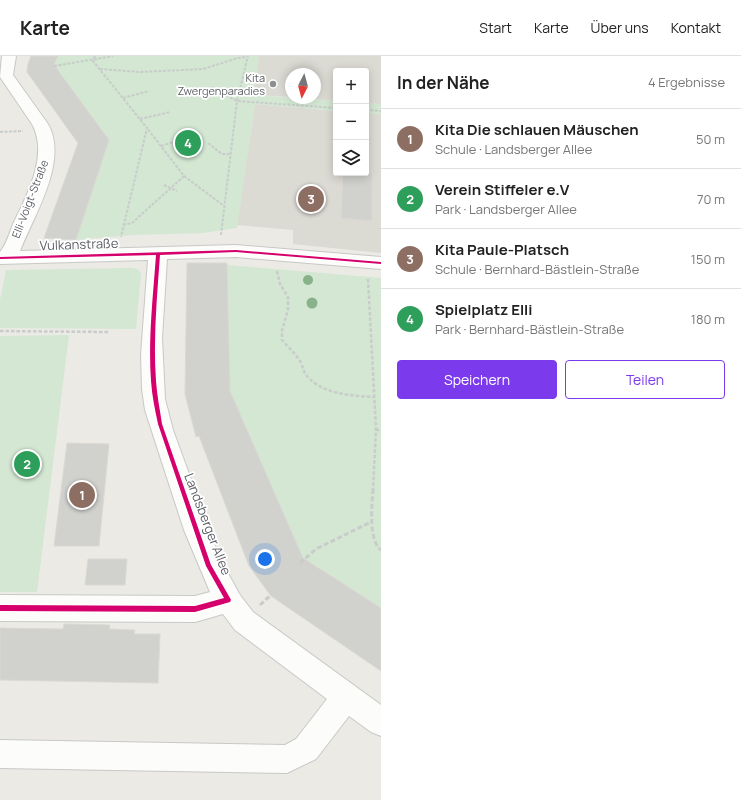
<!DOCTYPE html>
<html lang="de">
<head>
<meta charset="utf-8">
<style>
	:root { --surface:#fff; --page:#f6f6f6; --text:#222; --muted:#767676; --line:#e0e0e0; --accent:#7c3aed }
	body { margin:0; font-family:Manrope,sans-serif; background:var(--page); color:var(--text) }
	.controls { position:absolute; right:12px; top:12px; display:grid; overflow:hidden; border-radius:4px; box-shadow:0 2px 10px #0003 }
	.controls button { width:36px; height:36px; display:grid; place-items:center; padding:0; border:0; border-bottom:1px solid var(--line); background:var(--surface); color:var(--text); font:20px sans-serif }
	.compass { position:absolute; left:285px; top:12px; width:36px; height:36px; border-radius:50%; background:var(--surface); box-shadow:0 2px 10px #0003; rotate:186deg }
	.you { position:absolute; left:265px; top:503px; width:14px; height:14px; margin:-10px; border:3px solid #fff; border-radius:50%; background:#1a73e8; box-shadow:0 0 0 6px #1a73e833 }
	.badge { display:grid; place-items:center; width:26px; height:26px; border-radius:50%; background:var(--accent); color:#fff; font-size:13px; font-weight:700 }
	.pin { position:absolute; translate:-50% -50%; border:2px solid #fff; box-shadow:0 1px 4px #0006 }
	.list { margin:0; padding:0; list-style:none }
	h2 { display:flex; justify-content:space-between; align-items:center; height:52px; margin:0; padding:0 16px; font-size:17px }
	h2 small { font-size:13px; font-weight:400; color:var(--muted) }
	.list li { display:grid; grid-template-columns:26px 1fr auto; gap:12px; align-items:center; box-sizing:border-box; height:60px; padding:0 16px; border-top:1px solid var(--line) }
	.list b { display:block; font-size:15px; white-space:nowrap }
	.list p { margin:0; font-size:13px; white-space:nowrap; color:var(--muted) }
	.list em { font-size:13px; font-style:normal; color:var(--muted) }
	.actions { display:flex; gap:8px; padding:12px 16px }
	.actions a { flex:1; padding:9px 0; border:1px solid var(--accent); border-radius:4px; text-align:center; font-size:14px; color:var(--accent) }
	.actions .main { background:var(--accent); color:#fff }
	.icon { flex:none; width:22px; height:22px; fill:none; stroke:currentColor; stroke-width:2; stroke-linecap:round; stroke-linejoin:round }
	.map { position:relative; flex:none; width:381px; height:744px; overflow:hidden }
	header { display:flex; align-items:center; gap:24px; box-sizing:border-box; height:56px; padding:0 20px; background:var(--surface); border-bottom:1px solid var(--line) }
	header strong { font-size:19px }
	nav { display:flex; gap:22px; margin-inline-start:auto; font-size:14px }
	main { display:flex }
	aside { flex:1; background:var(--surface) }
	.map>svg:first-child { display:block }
	.education { fill:#dbdad3 }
	.green { fill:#d3e7d2 }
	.building { fill:#d1d1ce; stroke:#dad9d4 }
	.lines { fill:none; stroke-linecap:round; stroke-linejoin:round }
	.minor-casing { stroke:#c8c8c7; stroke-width:2 }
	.path-far2 { stroke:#c8ccca; stroke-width:2; stroke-dasharray:3 1.5; stroke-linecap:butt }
	.path-far1 { stroke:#c8ccca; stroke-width:2.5; stroke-dasharray:3.5 2; stroke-linecap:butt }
	.path { stroke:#c8ccca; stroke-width:3; stroke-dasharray:5 2.5; stroke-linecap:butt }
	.minor { fill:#fcfcfb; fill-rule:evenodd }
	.cycleway-casing { stroke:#fff; stroke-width:3 }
	.cycleway { fill:#d6006c; fill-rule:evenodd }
	.tree { fill:#88b38a }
	.poi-dot { fill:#8d8f90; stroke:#fff; stroke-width:1.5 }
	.labels { text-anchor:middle; stroke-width:3.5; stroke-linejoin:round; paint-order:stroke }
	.far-poi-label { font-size:11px; fill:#5b5e63; stroke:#fff; text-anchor:end }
	.far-street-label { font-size:11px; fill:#5b5e63; stroke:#fff }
	.street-label { font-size:13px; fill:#5b5e63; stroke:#fff }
</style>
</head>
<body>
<header>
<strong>Karte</strong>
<nav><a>Start</a><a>Karte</a><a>Über uns</a><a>Kontakt</a></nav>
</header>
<main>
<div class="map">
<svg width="381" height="744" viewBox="0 0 381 744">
	<rect width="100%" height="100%" fill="#ebeae5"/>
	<!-- education -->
	<g class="education">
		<path d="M259,0H381V48L366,47V15H336V45L298,42H315V18H291V41L253,39Z"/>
		<path d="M255,48L336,55V117H366V57L381,58V197L293,188V174L237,169Z"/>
	</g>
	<!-- green -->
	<g class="green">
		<path d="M58,0H259L253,39L336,45V55L255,48L237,172L203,177L132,179L76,184L109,84L54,10Z"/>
		<path d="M366,47L381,48V58L366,57Z"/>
		<path d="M227,209L381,222V552L308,505L305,509L282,455L226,338L229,291Z"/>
		<path d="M133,212L139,214L141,218L136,273L0,272V244L6,214Z"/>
		<path d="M69,279L37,536H0V280Z"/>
	</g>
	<!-- building -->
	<g class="building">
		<path d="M31,0H58L54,9L109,84L76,184L44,182L78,87L27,16L28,8Z"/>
		<path d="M343,117H372V165L341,162Z"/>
		<path d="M187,207H227L230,335L303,502L381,552V615L271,540L249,510L199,380L196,381L185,338Z"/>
		<path d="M67,387L109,388L99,490H54Z"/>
		<path d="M88,503H127L125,529H85Z"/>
		<path d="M64,568L110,569L109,573L135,574L134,578H160L158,627L0,624V572L63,573Z"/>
	</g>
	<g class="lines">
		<!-- minor casing -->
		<g class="minor-casing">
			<path id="minor" d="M2,0H16L13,19L48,68C69,105 34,159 20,195L236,189L381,201V213L236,201L167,203L162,282L165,343L173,374L220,503L240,539L253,556L381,649V680L371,676L349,660L316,703L287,717L0,712V684L285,689L296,683L327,643L235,574L223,558L195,566L0,565V539L195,540L210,536L184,474L145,354L142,333L141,299L148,204L0,208V196C6,189 10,176 13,168C27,139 49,99 32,68L0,21Z"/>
		</g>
		<!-- path-far2 -->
		<g class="path-far2">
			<path d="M95,0L93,5L147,72L121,181"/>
			<path d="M54,10L113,0"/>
			<path d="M100,13L140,16L203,13L238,2L247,1"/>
			<path d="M211,31L227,39"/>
			<path d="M226,39L237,45L336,52"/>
			<path d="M123,42L149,35"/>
			<path d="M366,54L381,55"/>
			<path d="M140,63L170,56"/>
			<path d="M0,76L23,75"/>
			<path d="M208,87L222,98H231"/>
			<path d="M161,90L177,85"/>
			<path d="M184,120L224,150"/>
			<path d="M164,129L177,135"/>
			<path d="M123,169L132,167L184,120L147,72"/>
			<path d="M221,179L237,45L248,0"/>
		</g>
		<!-- path-far1 -->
		<g class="path-far1">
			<path d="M277,215L280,228L288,241V254L282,274V284C288,291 295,297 300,305C303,310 303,316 307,320C322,338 352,340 374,341"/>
			<path d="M368,223L376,373L373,434"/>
			<path d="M0,275L109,276"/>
			<path d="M376,373L381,376"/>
		</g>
		<!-- path -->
		<g class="path">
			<path d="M373,433C372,448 368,484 381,494"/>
			<path d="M300,507L316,493L371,466"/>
			<path d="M260,549L270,540"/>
		</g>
		<!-- minor -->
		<use href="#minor" class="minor"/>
		<!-- cycleway casing -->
		<g class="cycleway-casing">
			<path id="cycleway" d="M236,194L381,206V208L236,196L160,199C157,241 153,283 156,325C157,340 160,354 162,368L211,509L230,542L231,544L230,546L195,556L0,555V549L195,550L224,542L206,510L158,368C155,354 152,340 151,325C148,283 153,241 156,199L0,203V201Z"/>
		</g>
		<!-- cycleway -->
		<use href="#cycleway" class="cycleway"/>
	</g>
	<!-- trees -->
	<g class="tree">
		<circle cx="308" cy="224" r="5"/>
		<circle cx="312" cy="247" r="5.5"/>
	</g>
	<!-- markers -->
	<circle class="poi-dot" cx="273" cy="28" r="4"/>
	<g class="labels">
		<!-- far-poi labels -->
		<g class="far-poi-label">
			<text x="265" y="26">Kita<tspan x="265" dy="13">Zwergenparadies</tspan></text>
		</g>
		<!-- far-street labels -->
		<g class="far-street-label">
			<text transform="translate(30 143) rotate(-69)" y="4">Elli-Voigt-Straße</text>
		</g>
		<!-- street labels -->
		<g class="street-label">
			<text transform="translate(79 188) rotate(-2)" y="5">Vulkanstraße</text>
			<text transform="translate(208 468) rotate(69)" y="5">Landsberger Allee</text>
		</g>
	</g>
</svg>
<div class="controls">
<button>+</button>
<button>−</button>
<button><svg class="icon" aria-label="layers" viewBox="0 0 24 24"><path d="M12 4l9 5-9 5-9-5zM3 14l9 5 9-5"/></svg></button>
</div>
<svg class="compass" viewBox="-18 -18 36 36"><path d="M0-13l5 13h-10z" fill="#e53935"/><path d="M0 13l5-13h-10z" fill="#767676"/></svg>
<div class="you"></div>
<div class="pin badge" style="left:82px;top:439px;background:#8d6e63">1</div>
<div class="pin badge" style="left:27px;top:408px;background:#2e9e5b">2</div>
<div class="pin badge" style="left:311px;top:143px;background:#8d6e63">3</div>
<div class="pin badge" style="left:188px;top:87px;background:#2e9e5b">4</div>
</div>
<aside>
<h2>In der Nähe<small>4 Ergebnisse</small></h2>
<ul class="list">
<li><span class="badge" style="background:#8d6e63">1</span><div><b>Kita Die schlauen Mäuschen</b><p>Schule · Landsberger Allee</p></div><em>50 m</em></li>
<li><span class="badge" style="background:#2e9e5b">2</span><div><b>Verein Stiffeler e.V</b><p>Park · Landsberger Allee</p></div><em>70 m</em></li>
<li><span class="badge" style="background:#8d6e63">3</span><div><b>Kita Paule-Platsch</b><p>Schule · Bernhard-Bästlein-Straße</p></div><em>150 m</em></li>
<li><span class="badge" style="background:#2e9e5b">4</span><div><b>Spielplatz Elli</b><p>Park · Bernhard-Bästlein-Straße</p></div><em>180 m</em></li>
</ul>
<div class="actions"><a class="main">Speichern</a><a>Teilen</a></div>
</aside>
</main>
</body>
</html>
